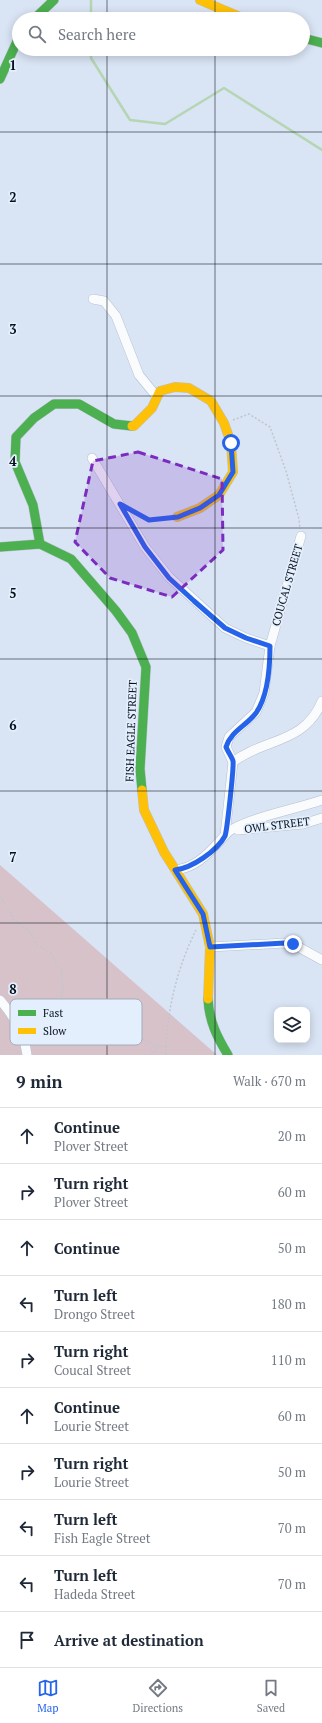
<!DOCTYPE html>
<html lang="en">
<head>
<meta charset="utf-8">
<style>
	:root { --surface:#fff; --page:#f6f6f7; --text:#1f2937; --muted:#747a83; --line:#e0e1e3; --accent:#2563eb }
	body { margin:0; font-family:"PT Serif",serif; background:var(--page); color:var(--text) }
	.controls { position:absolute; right:12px; bottom:12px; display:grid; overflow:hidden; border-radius:8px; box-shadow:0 2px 10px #0003 }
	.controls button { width:36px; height:36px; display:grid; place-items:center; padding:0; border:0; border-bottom:1px solid var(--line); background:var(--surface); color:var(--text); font:20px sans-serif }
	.stop { position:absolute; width:12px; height:12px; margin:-9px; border:3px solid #2563eb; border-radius:50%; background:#fff }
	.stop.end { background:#2563eb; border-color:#fff; box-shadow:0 1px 4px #0008 }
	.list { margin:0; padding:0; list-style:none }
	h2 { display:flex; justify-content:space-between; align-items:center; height:52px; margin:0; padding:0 16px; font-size:17px }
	h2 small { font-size:13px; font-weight:400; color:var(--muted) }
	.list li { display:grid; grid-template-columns:26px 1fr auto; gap:12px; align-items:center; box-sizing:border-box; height:56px; padding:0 16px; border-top:1px solid var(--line) }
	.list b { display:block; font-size:15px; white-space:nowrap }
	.list p { margin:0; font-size:13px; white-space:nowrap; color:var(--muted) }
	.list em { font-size:13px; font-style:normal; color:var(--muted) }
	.icon { flex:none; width:22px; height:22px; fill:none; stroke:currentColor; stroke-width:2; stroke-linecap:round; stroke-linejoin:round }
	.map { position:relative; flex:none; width:322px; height:1055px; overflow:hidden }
	.search { position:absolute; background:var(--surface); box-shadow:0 2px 10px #0003; left:12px; right:12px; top:12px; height:44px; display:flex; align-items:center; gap:10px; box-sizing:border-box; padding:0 14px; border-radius:22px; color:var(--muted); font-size:15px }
	.sheet { height:612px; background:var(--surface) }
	nav { display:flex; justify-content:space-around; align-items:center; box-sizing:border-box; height:56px; border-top:1px solid var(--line); background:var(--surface); font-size:11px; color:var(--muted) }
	nav a { display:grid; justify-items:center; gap:2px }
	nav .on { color:var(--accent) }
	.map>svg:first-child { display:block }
	.green { fill:#d8c2ca }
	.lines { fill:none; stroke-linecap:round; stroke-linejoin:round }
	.stream { stroke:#b6d5b2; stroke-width:2.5 }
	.street-casing { stroke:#b7c1cf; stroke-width:10 }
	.fast-casing { stroke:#b7c1cf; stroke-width:10 }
	.slow-casing { stroke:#b7c1cf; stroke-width:10 }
	.path { stroke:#c2c6cc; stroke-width:1.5; stroke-dasharray:2 2; stroke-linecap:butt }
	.street { stroke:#f9fbfd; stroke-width:9 }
	.fast { stroke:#4caf50; stroke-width:9 }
	.slow { stroke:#ffc107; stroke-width:9 }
	.route { stroke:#2563eb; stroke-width:5 }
	.marked { fill:#7b2cbf; fill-opacity:0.2; stroke:#7b2cbf; stroke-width:3; stroke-dasharray:8 5; stroke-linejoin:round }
	.grid { fill:none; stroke:#07101c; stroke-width:1; stroke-opacity:0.55 }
	.labels { text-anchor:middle; stroke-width:3.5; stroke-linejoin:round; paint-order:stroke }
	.street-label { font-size:11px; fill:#07101c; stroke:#e4effd }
	.key { fill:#e4effd; stroke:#a2acba; stroke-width:1 }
	.key-label { font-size:11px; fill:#07101c }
	.grid-label { font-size:13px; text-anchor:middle; font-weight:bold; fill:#07101c; stroke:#e4effd; stroke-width:3.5; stroke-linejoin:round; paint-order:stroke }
</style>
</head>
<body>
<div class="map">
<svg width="322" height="1055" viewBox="0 0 322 1055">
	<rect width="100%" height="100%" fill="#d9e4f4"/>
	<!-- green -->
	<path class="green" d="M0,865L217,1055H0Z"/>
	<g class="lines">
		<!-- stream -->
		<g class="stream">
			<path d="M91,0V19"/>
			<path d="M91,49V58L130,120L165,124L224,88L322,150"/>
		</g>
		<!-- street casing -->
		<g class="street-casing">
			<g id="street">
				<path d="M93,299L104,301L116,316L139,375L157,397"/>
				<path d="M92,458L145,547L169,577L225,628L246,638L270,646"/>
				<path d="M233,762L226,747L229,737L256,712L264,693L270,646L301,536"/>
				<path d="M238,830L303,824L322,818"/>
				<path d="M225,835L233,762C264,738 305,744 322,701"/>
				<path d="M175,870C194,868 206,856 218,843C222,839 226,833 231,830C253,817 296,809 322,800"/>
				<path d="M210,947L285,943L293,944L322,960"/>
				<path d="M0,1000C13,1015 25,1035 27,1055"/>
			</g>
		</g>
		<!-- fast casing -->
		<g class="fast-casing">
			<g id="fast">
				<path d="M34,19L54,0"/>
				<path d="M303,38L322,43"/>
				<path d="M0,79L19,37"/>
				<path d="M40,544L33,505L15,462L16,437L34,418L54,404H79L114,424L132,426"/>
				<path d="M0,547L40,544L71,559L116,611L132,633L146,667L140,769L142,790"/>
				<path d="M208,999C209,1021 217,1037 228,1055"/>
			</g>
		</g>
		<!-- slow casing -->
		<g class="slow-casing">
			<g id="slow">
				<path d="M200,0L245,19"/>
				<path d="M132,426H134L152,408L160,391L175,387L189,388L211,401L224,423L231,443L233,472L219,495L200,508L177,517"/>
				<path d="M142,790L144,810L164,852L203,914L210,947L208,999"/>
			</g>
		</g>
		<!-- path -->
		<g class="path">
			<path d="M233,420L249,414L270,427L286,471L299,519L300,529"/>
			<path d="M134,511L149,520L168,518"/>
			<path d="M0,895L8,910L12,913V918L31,933L37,945L53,954L55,964L61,968L63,987L59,1015C69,1025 67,1036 85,1039C94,1041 108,1032 120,1032C128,1033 131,1037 137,1039C140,1040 143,1039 146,1040C153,1043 157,1047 166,1047"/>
			<path d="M151,1055L158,1047"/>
			<path d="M166,1055C166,1013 177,968 196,930"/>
		</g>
		<!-- street -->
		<use href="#street" class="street"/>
		<!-- fast -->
		<use href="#fast" class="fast"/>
		<!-- slow -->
		<use href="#slow" class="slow"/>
	</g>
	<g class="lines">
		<!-- route -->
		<path class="route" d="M231,443L233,472L219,495L200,508L178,517L149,520L120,504L145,547L169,578L194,601L225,628L246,638L270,646C270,666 268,696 256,713C246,726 231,731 226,747C228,752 232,757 233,761C234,767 227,831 225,836C217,851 192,868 175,870L203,914L210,947L285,943L293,944"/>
	</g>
	<!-- marked area -->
	<path class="marked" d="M138,452L222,479L223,550L172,597L110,578L75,542L93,461Z"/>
	<!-- grid -->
	<path class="grid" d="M107,0V19M215,0V19M107,49V1055M215,49V1055M0,132H322M0,264H322M0,396H322M0,528H322M0,659H322M0,791H322M0,923H322"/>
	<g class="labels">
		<!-- street labels -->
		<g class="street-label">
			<text transform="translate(287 585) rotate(-74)" y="4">COUCAL STREET</text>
			<text transform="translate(131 731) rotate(-88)" y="4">FISH EAGLE STREET</text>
			<text transform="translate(277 825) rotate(-7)" y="4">OWL STREET</text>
		</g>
	</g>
	<!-- legend -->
	<rect x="10" y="999" width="132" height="46" rx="6" class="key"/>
	<rect x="18" y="1010" width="18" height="6" fill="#4caf50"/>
	<rect x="18" y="1028" width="18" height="6" fill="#ffc107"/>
	<g class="key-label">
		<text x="43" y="1017">Fast</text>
		<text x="43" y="1035">Slow</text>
	</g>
	<g class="grid-label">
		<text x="13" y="70">1</text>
		<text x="13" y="202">2</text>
		<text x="13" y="334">3</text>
		<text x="13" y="466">4</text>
		<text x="13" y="598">5</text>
		<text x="13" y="730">6</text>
		<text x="13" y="862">7</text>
		<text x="13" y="994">8</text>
	</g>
</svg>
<div class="controls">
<button><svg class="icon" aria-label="layers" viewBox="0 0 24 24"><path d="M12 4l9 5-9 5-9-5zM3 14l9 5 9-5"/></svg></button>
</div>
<div class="stop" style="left:231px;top:443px"></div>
<div class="stop end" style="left:293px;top:944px"></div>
<div class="search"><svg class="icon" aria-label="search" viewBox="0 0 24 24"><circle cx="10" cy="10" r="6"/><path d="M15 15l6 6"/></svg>Search here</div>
</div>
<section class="sheet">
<h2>9 min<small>Walk · 670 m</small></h2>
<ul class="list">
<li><svg class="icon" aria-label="ahead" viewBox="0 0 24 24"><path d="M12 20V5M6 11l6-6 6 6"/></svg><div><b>Continue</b><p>Plover Street</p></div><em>20 m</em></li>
<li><svg class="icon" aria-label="right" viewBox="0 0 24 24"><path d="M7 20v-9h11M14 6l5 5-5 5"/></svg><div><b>Turn right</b><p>Plover Street</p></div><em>60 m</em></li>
<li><svg class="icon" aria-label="ahead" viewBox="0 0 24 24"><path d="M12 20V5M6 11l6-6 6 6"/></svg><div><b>Continue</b></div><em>50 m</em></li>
<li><svg class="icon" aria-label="left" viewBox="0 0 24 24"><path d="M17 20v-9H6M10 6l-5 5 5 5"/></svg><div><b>Turn left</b><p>Drongo Street</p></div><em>180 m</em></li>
<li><svg class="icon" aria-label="right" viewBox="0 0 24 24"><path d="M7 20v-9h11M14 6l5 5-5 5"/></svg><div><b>Turn right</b><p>Coucal Street</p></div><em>110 m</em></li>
<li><svg class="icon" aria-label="ahead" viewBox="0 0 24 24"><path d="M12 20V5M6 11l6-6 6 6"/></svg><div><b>Continue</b><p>Lourie Street</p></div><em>60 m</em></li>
<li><svg class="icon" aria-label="right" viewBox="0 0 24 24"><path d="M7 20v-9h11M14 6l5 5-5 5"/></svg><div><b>Turn right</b><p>Lourie Street</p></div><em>50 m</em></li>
<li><svg class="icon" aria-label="left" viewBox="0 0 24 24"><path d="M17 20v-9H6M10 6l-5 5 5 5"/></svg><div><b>Turn left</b><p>Fish Eagle Street</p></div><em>70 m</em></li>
<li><svg class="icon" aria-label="left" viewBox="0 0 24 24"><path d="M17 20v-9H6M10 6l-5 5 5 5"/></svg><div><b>Turn left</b><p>Hadeda Street</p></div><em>70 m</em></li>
<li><svg class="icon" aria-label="arrive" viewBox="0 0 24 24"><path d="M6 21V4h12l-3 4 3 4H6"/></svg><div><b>Arrive at destination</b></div></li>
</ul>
</section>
<nav>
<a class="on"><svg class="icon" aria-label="map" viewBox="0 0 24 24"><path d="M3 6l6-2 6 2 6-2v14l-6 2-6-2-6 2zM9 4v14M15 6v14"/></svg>Map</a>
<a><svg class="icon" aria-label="directions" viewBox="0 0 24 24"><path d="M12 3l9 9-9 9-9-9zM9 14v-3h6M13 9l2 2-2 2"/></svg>Directions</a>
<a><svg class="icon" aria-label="saved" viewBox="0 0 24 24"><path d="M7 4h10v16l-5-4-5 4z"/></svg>Saved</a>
</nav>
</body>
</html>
